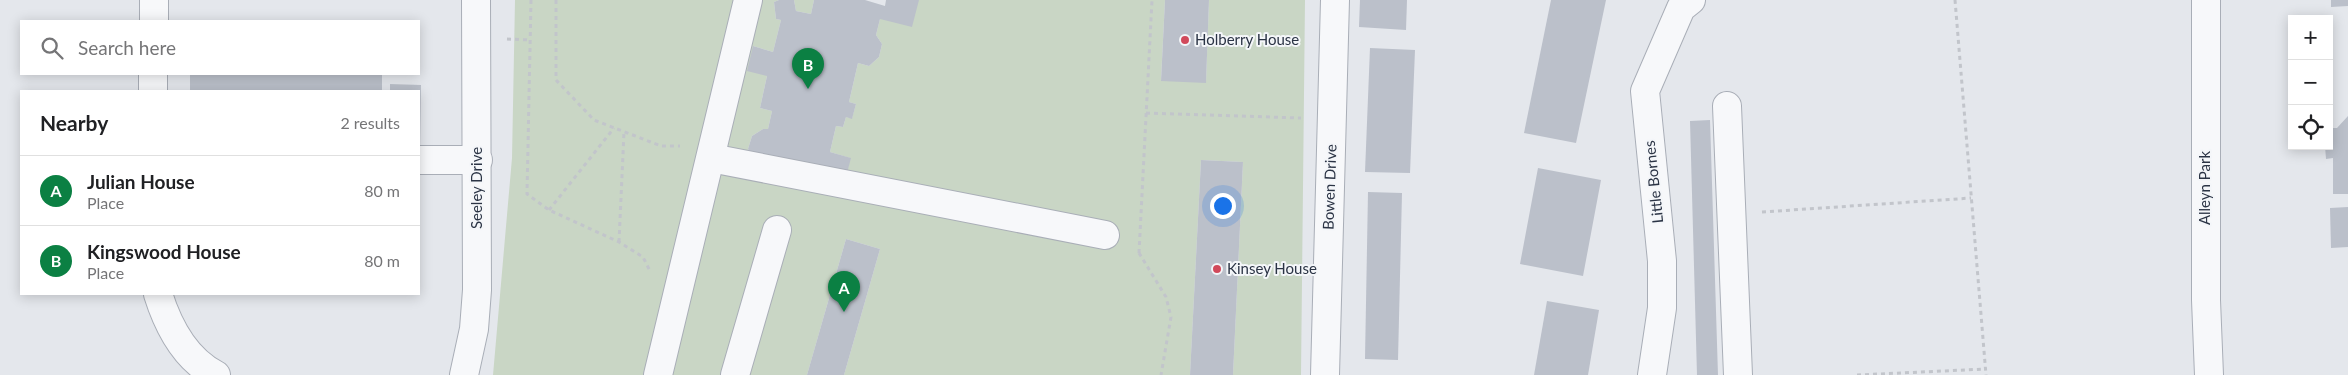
<!DOCTYPE html>
<html lang="en">
<head>
<meta charset="utf-8">
<style>
	:root { --surface:#fff; --page:#f6f6f6; --text:#202124; --muted:#757577; --line:#e0e0e0; --accent:#0b8043 }
	body { margin:0; font-family:Lato,sans-serif; background:var(--page); color:var(--text) }
	.controls { position:absolute; right:15px; top:15px; display:grid; overflow:hidden; border-radius:0px; box-shadow:0 2px 12px #0003 }
	.controls button { width:45px; height:45px; display:grid; place-items:center; padding:0; border:0; border-bottom:1px solid var(--line); background:var(--surface); color:var(--text); font:25px sans-serif }
	.you { position:absolute; left:1222px; top:205px; width:18px; height:18px; margin:-12px; border:4px solid #fff; border-radius:50%; background:#1a73e8; box-shadow:0 0 0 8px #1a73e833 }
	.badge { display:grid; place-items:center; width:32px; height:32px; border-radius:50%; background:var(--accent); color:#fff; font-size:16px; font-weight:700 }
	.pin { position:absolute; translate:-50% -41px; filter:drop-shadow(0 1px 2px #0008) }
	.pin::after { content:''; position:absolute; top:26px; width:18px; height:15px; background:inherit; clip-path:polygon(0 0,100% 0,50% 100%) }
	.list { margin:0; padding:0; list-style:none }
	h2 { display:flex; justify-content:space-between; align-items:center; height:65px; margin:0; padding:0 20px; font-size:21px }
	h2 small { font-size:16px; font-weight:400; color:var(--muted) }
	.list li { display:grid; grid-template-columns:32px 1fr auto; gap:15px; align-items:center; box-sizing:border-box; height:70px; padding:0 20px; border-top:1px solid var(--line) }
	.list b { display:block; font-size:19px; white-space:nowrap }
	.list p { margin:0; font-size:16px; white-space:nowrap; color:var(--muted) }
	.list em { font-size:16px; font-style:normal; color:var(--muted) }
	.icon { flex:none; width:28px; height:28px; fill:none; stroke:currentColor; stroke-width:2; stroke-linecap:round; stroke-linejoin:round }
	.map { position:relative; flex:none; width:2348px; height:375px; overflow:hidden }
	.search { position:absolute; background:var(--surface); box-shadow:0 2px 12px #0003; left:20px; top:20px; width:400px; height:55px; display:flex; align-items:center; gap:12px; box-sizing:border-box; padding:0 18px; border-radius:0px; color:var(--muted); font-size:19px }
	.panel { position:absolute; background:var(--surface); box-shadow:0 2px 12px #0003; left:20px; top:90px; width:400px; height:205px; border-radius:0px }
	.map>svg:first-child { display:block }
	.green { fill:#c9d6c5 }
	.building { fill:#bbc0ca }
	.lines { fill:none; stroke-linecap:round; stroke-linejoin:round }
	.minor-casing { stroke:#a9aeb7; stroke-width:30 }
	.path { stroke:#c2c5cb; stroke-width:3; stroke-dasharray:4 4; stroke-linecap:butt }
	.minor { stroke:#f7f8fa; stroke-width:28 }
	.poi-dot { fill:#d1495b; stroke:#f4f6f9; stroke-width:2 }
	.labels { text-anchor:middle; stroke-width:4; stroke-linejoin:round; paint-order:stroke }
	.poi-label { font-size:15px; fill:#2b3445; stroke:#f4f6f9; text-anchor:start }
	.street-label { font-size:15px; fill:#2b3445; stroke:#f4f6f9 }
</style>
</head>
<body>
<div class="map">
<svg width="2348" height="375" viewBox="0 0 2348 375">
	<rect width="100%" height="100%" fill="#e4e7ec"/>
	<!-- green -->
	<g class="green">
		<path d="M515,0H779L774,2L776,19L781,20L773,52L753,46L767,76L760,108L772,111L768,129H763L752,136L748,149L755,161L846,177L850,158L830,152L836,126L843,127L846,117L852,118L856,104L849,102L858,63L869,66L879,57L882,44L876,35L880,19L919,0H1165L1161,80L1206,82L1209,0H1305L1301,375H1233L1243,162L1201,160L1190,375H844L880,249L846,239L807,375H493L512,158Z"/>
		<path d="M794,0H814L811,14L796,11Z"/>
	</g>
	<!-- building -->
	<g class="building">
		<path d="M779,0H794L796,11L811,14L814,0H865L885,6L886,0H919L912,27L880,19L876,35L882,44L879,57L869,66L858,63L849,102L856,104L852,119L846,117L843,127L836,126L830,152L851,158L846,177L755,161L748,149L752,136L763,129H768L772,111L760,108L767,76L747,71L753,46L773,52L781,20L776,19L774,2Z"/>
		<path d="M1165,0H1209L1206,83L1161,81Z"/>
		<path d="M1360,0H1407L1406,30L1359,27Z"/>
		<path d="M1551,0H1606L1576,143L1524,133Z"/>
		<path d="M2331,0H2348V6L2331,7Z"/>
		<path d="M1370,48L1415,50L1410,173L1365,172Z"/>
		<path d="M190,74H382V91L190,90Z"/>
		<path d="M390,84L421,85L420,151H419V91H390Z"/>
		<path d="M2348,116V194H2333V158L2326,159L2325,146H2329V128H2337Z"/>
		<path d="M1710,120L1718,375H1697L1690,121Z"/>
		<path d="M1201,160L1243,162L1233,375H1190Z"/>
		<path d="M1538,168L1601,180L1583,276L1520,264Z"/>
		<path d="M1368,192L1402,193L1398,360L1365,359Z"/>
		<path d="M2348,207V247L2331,248L2330,208Z"/>
		<path d="M846,239L880,249L844,375H807Z"/>
		<path d="M1547,301L1599,310L1588,375H1534Z"/>
	</g>
	<g class="lines">
		<!-- minor casing -->
		<g class="minor-casing">
			<g id="minor">
				<path d="M2206,0V300L2209,375"/>
				<path d="M154,21V0"/>
				<path d="M153,91V74"/>
				<path d="M1727,106L1738,375"/>
				<path d="M711,158L1105,235"/>
				<path d="M419,160H478"/>
				<path d="M158,294C168,326 185,359 216,375"/>
				<path d="M464,375L474,329L477,290L476,0"/>
				<path d="M658,375L748,0"/>
				<path d="M735,375L777,230"/>
				<path d="M1325,375L1335,0"/>
				<path d="M1652,375L1662,308V261L1645,91L1681,8L1691,0"/>
			</g>
		</g>
		<!-- path -->
		<g class="path">
			<path d="M531,0L527,194L549,210L619,242L643,257L650,271"/>
			<path d="M556,0V80L594,120L661,146H680"/>
			<path d="M1955,0L1986,375"/>
			<path d="M507,39L530,40"/>
			<path d="M1146,113L1301,118"/>
			<path d="M549,210L614,128"/>
			<path d="M1762,212L1971,198"/>
			<path d="M619,242L624,132"/>
			<path d="M1139,253L1152,0"/>
			<path d="M1139,253L1166,297L1171,317L1161,375"/>
			<path d="M1857,375L1985,369"/>
		</g>
		<!-- minor -->
		<use href="#minor" class="minor"/>
	</g>
	<!-- markers -->
	<g class="poi-dot">
		<circle cx="1185" cy="40" r="5"/>
		<circle cx="1217" cy="269" r="5"/>
	</g>
	<g class="labels">
		<!-- poi labels -->
		<g class="poi-label">
			<text x="1195" y="45">Holberry House</text>
			<text x="1227" y="274">Kinsey House</text>
		</g>
		<!-- street labels -->
		<g class="street-label">
			<text transform="translate(1654 182) rotate(-96)" y="5">Little Bornes</text>
			<text transform="translate(1330 187) rotate(-88)" y="5">Bowen Drive</text>
			<text transform="translate(477 188) rotate(-90)" y="5">Seeley Drive</text>
			<text transform="translate(2205 188) rotate(-90)" y="5">Alleyn Park</text>
		</g>
	</g>
</svg>
<div class="controls">
<button>+</button>
<button>−</button>
<button><svg class="icon" aria-label="locate" viewBox="0 0 24 24"><circle cx="12" cy="12" r="6"/><path d="M12 2v4M12 18v4M2 12h4M18 12h4"/></svg></button>
</div>
<div class="you"></div>
<div class="pin badge" style="left:844px;top:312px">A</div>
<div class="pin badge" style="left:808px;top:89px">B</div>
<div class="search"><svg class="icon" aria-label="search" viewBox="0 0 24 24"><circle cx="10" cy="10" r="6"/><path d="M15 15l6 6"/></svg>Search here</div>
<section class="panel">
<h2>Nearby<small>2 results</small></h2>
<ul class="list">
<li><span class="badge">A</span><div><b>Julian House</b><p>Place</p></div><em>80 m</em></li>
<li><span class="badge">B</span><div><b>Kingswood House</b><p>Place</p></div><em>80 m</em></li>
</ul>
</section>
</div>
</body>
</html>
